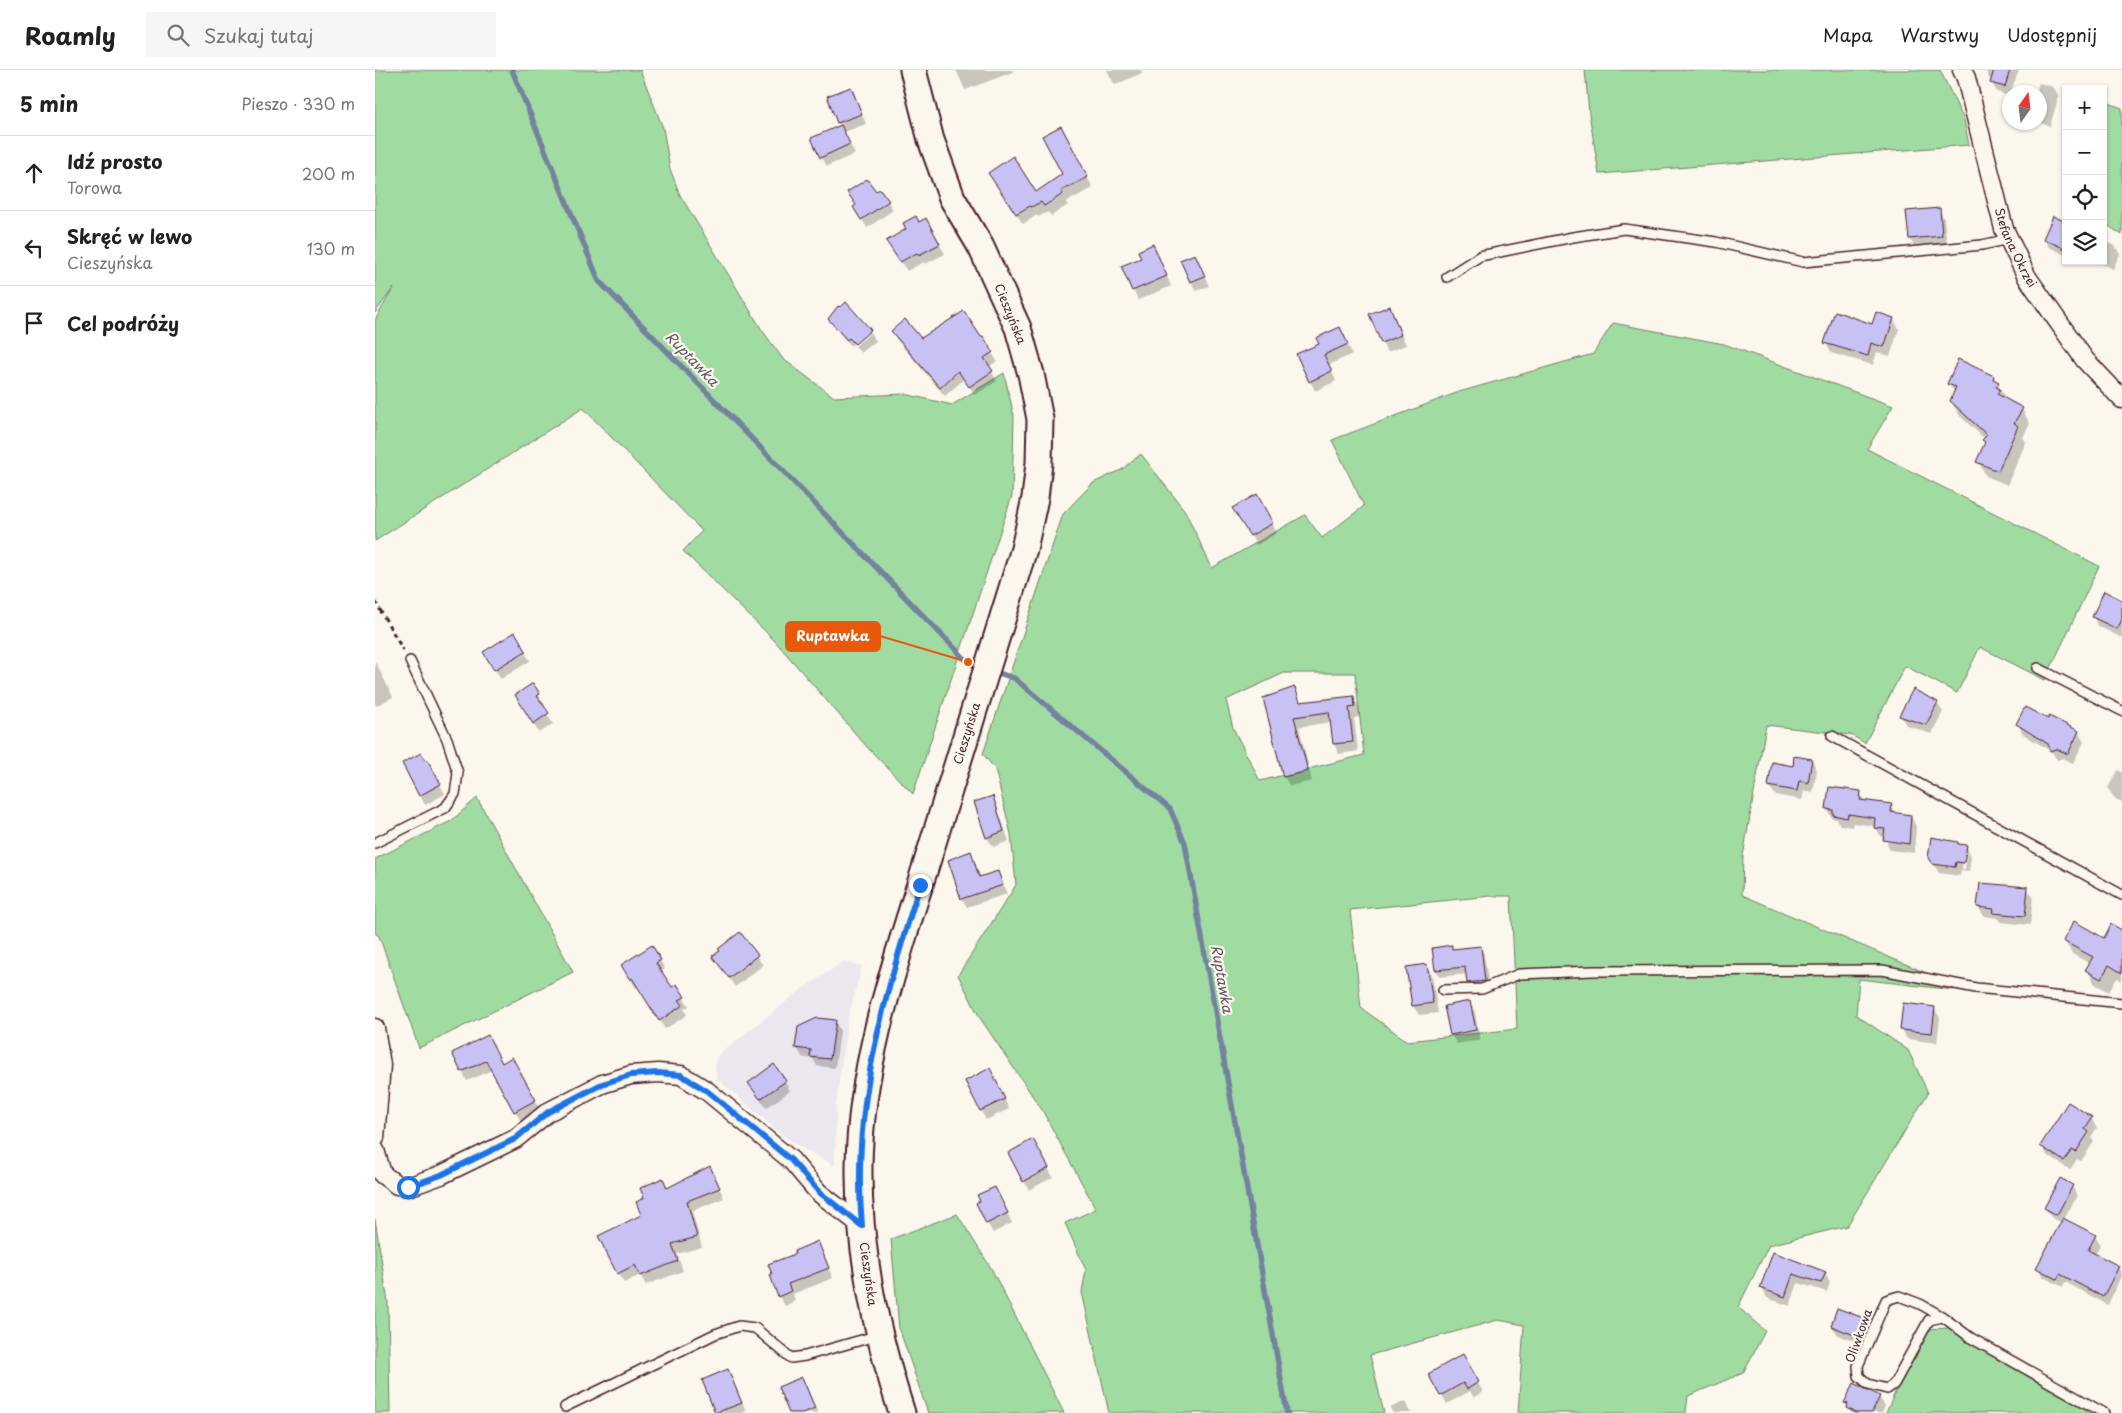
<!DOCTYPE html>
<html lang="pl">
<head>
<meta charset="utf-8">
<style>
	:root { --surface:#fff; --page:#f6f6f6; --text:#202124; --muted:#757577; --line:#e0e0e0 }
	body { margin:0; font-family:"Playpen Sans",sans-serif; background:var(--page); color:var(--text) }
	.controls { position:absolute; right:15px; top:15px; display:grid; overflow:hidden; border-radius:0px; box-shadow:0 1px 4px #0004 }
	.controls button { width:45px; height:45px; display:grid; place-items:center; padding:0; border:0; border-bottom:1px solid var(--line); background:var(--surface); color:var(--text); font:25px sans-serif }
	.compass { position:absolute; left:1627px; top:15px; width:45px; height:45px; border-radius:50%; background:var(--surface); box-shadow:0 1px 4px #0004; rotate:14deg }
	.stop { position:absolute; width:15px; height:15px; margin:-11px; border:4px solid #1a73e8; border-radius:50%; background:#fff }
	.stop.end { background:#1a73e8; border-color:#fff; box-shadow:0 1px 5px #0008 }
	.list { margin:0; padding:0; list-style:none }
	h2 { display:flex; justify-content:space-between; align-items:center; height:65px; margin:0; padding:0 20px; font-size:21px }
	h2 small { font-size:16px; font-weight:400; color:var(--muted) }
	.list li { display:grid; grid-template-columns:32px 1fr auto; gap:15px; align-items:center; box-sizing:border-box; height:75px; padding:0 20px; border-top:1px solid var(--line) }
	.list b { display:block; font-size:19px; white-space:nowrap }
	.list p { margin:0; font-size:16px; white-space:nowrap; color:var(--muted) }
	.list em { font-size:16px; font-style:normal; color:var(--muted) }
	.icon { flex:none; width:28px; height:28px; fill:none; stroke:currentColor; stroke-width:2; stroke-linecap:round; stroke-linejoin:round }
	.map { position:relative; flex:none; width:1747px; height:1343px; overflow:hidden }
	header { display:flex; align-items:center; gap:30px; box-sizing:border-box; height:70px; padding:0 25px; background:var(--surface); border-bottom:1px solid var(--line) }
	header strong { font-size:24px }
	nav { display:flex; gap:28px; margin-inline-start:auto; font-size:18px }
	.search { width:350px; height:45px; background:var(--page); display:flex; align-items:center; gap:12px; box-sizing:border-box; padding:0 18px; border-radius:0px; color:var(--muted); font-size:19px }
	main { display:flex }
	aside { flex:1; background:var(--surface) }
	.map>svg:first-child { display:block }
	.built { fill:#ece7ee }
	.green { fill:#a0dca2; stroke:#757e66; fill-rule:evenodd }
	.shadow { fill:#0003; fill-rule:evenodd }
	.lines { fill:none; stroke-linecap:round; stroke-linejoin:round }
	.stream { stroke:#74829f; stroke-width:5.5 }
	.building { fill:#c8c1f3; stroke:#4a1f2b }
	.service-casing { stroke:#4a1f2b; stroke-width:12 }
	.minor-casing { stroke:#4a1f2b; stroke-width:21 }
	.secondary-casing { stroke:#4a1f2b; stroke-width:29 }
	.path { stroke:#4a1f2b; stroke-width:3; stroke-dasharray:5 4; stroke-linecap:butt }
	.service { stroke:#fbf7ec; stroke-width:9 }
	.minor { stroke:#fbf7ec; stroke-width:18 }
	.secondary { stroke:#fbf7ec; stroke-width:25 }
	.route { stroke:#1a73e8; stroke-width:6 }
	.labels { text-anchor:middle; stroke-width:4.5; stroke-linejoin:round; paint-order:stroke }
	.street-label { font-size:12px; fill:#4a1f2b; stroke:#fbf7ec }
	.water-label { font-size:14px; font-style:italic; fill:#5f5165; stroke:#fbf7ec }
	.leader { fill:none; stroke:#e8590c; stroke-width:2 }
	.callout-dot { fill:#e8590c; stroke:#fbf7ec; stroke-width:2 }
	.callout { fill:#e8590c; stroke:#e8590c; stroke-width:2 }
	.callout-label { font-size:14px; text-anchor:middle; font-weight:bold; fill:#fff }
</style>
</head>
<body>
<header>
<strong>Roamly</strong>
<div class="search"><svg class="icon" aria-label="search" viewBox="0 0 24 24"><circle cx="10" cy="10" r="6"/><path d="M15 15l6 6"/></svg>Szukaj tutaj</div>
<nav><a>Mapa</a><a>Warstwy</a><a>Udostępnij</a></nav>
</header>
<main>
<aside>
<h2>5 min<small>Pieszo · 330 m</small></h2>
<ul class="list">
<li><svg class="icon" aria-label="ahead" viewBox="0 0 24 24"><path d="M12 20V5M6 11l6-6 6 6"/></svg><div><b>Idź prosto</b><p>Torowa</p></div><em>200 m</em></li>
<li><svg class="icon" aria-label="left" viewBox="0 0 24 24"><path d="M17 20v-9H6M10 6l-5 5 5 5"/></svg><div><b>Skręć w lewo</b><p>Cieszyńska</p></div><em>130 m</em></li>
<li><svg class="icon" aria-label="arrive" viewBox="0 0 24 24"><path d="M6 21V4h12l-3 4 3 4H6"/></svg><div><b>Cel podróży</b></div></li>
</ul>
</aside>
<div class="map">
<svg width="1747" height="1343" viewBox="0 0 1747 1343">
	<rect width="100%" height="100%" fill="#fbf7ec"/>
	<filter id="ink" filterUnits="userSpaceOnUse"><feTurbulence type="fractalNoise" baseFrequency=".02" numOctaves="2"/><feDisplacementMap in="SourceGraphic" scale="10" xChannelSelector="R" yChannelSelector="G"/><feConvolveMatrix kernelMatrix="1 2 1 2 8 2 1 2 1" color-interpolation-filters="sRGB"/></filter>
	<g filter="url(#ink)">
		<!-- built -->
		<path class="built" d="M468,892L487,896L472,952L461,1035L460,1096L417,1072L400,1059L342,1009L340,996L341,987L426,920Z"/>
		<!-- green -->
		<g class="green">
			<path d="M0,0H265L288,58L295,99L305,125L387,260L408,289L459,327L530,324L577,335L629,303L639,346L637,426L538,724L493,678L399,570L308,481L327,461L208,338L0,471V250L19,217L0,243Z"/>
			<path d="M1210,0H1565L1589,50L1594,75L1224,104L1214,43Z"/>
			<path d="M1728,31L1747,38V165L1728,152Z"/>
			<path d="M1238,253L1349,274L1518,336L1492,379L1724,496L1670,610L1605,577L1582,623L1530,596L1490,673L1476,665L1391,655L1368,786L1367,825L1561,907L1581,909L1579,920L1484,909L1481,945L1533,980L1553,1023L1472,1156L1394,1175L1363,1237L1390,1261L1368,1303L1313,1326L1311,1343H1143L1149,1255L1123,1250L995,1285L1009,1343H734L707,1222L711,1200L690,1153L721,1139L667,1040L605,948L583,905L641,815L636,764L620,699L608,684L688,444L718,413L746,400L766,384L810,441L837,498L930,445L947,468L989,436L957,370L1084,322L1218,284ZM909,603H980L989,685L885,711L858,658L851,630ZM1116,826H1136L1142,959L1032,971L986,938L975,840Z"/>
			<path d="M102,728L198,902L44,978L4,866L0,863V789L76,751Z"/>
			<path d="M582,1144L616,1198L689,1343H553L524,1258L516,1169Z"/>
			<path d="M0,1149L13,1233L15,1343H0Z"/>
			<path d="M1575,1258L1721,1343H1511L1548,1259Z"/>
		</g>
		<!-- shadow -->
		<g class="shadow">
			<path d="M581,0H637L638,2L590,20Z"/>
			<path d="M732,0H766L767,3L740,15Z"/>
			<path d="M1612,0H1644L1634,26L1622,22L1611,2Z"/>
			<path d="M1664,13L1678,17L1684,26L1675,56L1662,52H1664V22H1661Z"/>
			<path d="M476,18L491,54L469,62L480,84L452,96L446,87L465,57L454,27Z"/>
			<path d="M692,69L718,118L691,132L693,135L676,146L673,142L663,147L662,145L648,154L621,114L661,123L689,105Z"/>
			<path d="M500,123L513,132L518,140L492,158L480,137Z"/>
			<path d="M1564,139L1569,149L1572,175L1540,178L1535,169Z"/>
			<path d="M551,150L570,184L550,194L549,192L532,201L518,181L544,154Z"/>
			<path d="M1691,153V185L1674,177L1669,169Z"/>
			<path d="M1728,170L1740,176L1745,184L1738,199L1721,191H1728Z"/>
			<path d="M778,175L796,216L763,230L748,197L767,188Z"/>
			<path d="M820,185L834,216L821,221L816,211Z"/>
			<path d="M1014,237L1031,275L1012,282L1007,272Z"/>
			<path d="M454,249L494,260L476,276L460,258Z"/>
			<path d="M1518,249L1524,259L1515,286L1502,282L1498,295L1456,283L1451,273Z"/>
			<path d="M517,261L546,270L607,267L622,291L614,297L622,311L600,325L589,309L570,326L522,270Z"/>
			<path d="M495,262L501,271L486,283L480,276L478,278L495,263Z"/>
			<path d="M970,268L977,284L954,295L961,311L940,321L923,285Z"/>
			<path d="M1618,307L1631,328L1630,330L1647,339L1655,354L1648,367L1651,372L1632,415L1611,406L1603,391L1611,373L1610,369L1585,346L1576,331L1580,323L1574,314Z"/>
			<path d="M881,426L902,463L882,475L864,448Z"/>
			<path d="M1747,532V568L1723,556L1718,547Z"/>
			<path d="M139,564L155,591L126,609L109,582Z"/>
			<path d="M0,591L18,627L1,636L0,634Z"/>
			<path d="M157,615L170,635L167,636L178,654L164,663L147,635Z"/>
			<path d="M919,618L926,633L978,627L984,637L985,647L979,648L983,681L964,684L959,674L956,652L924,657L937,711L915,716L909,707L889,628Z"/>
			<path d="M1562,633L1568,642L1556,664L1531,655L1526,646Z"/>
			<path d="M1675,648L1703,662L1709,672L1698,693L1688,688L1682,690L1677,682L1648,664L1643,654L1673,651Z"/>
			<path d="M1437,690L1442,700L1438,722L1429,721L1427,730L1400,725L1394,716L1419,697Z"/>
			<path d="M52,691L70,724L50,735L45,725Z"/>
			<path d="M1743,700L1747,702V732L1739,728L1733,718Z"/>
			<path d="M1485,723L1490,732L1516,736L1521,744L1536,746L1541,756L1539,783L1515,780L1510,768L1506,767L1500,756L1478,753L1477,757L1465,755L1461,749L1457,748L1452,739Z"/>
			<path d="M617,727L622,737L634,771L618,777L612,767Z"/>
			<path d="M1583,773L1584,775L1591,776L1596,786L1594,802L1586,801L1585,806L1564,803L1554,787ZM1589,783H1592L1590,799H1587Z"/>
			<path d="M595,783L606,808L623,803L632,824L592,837L587,829L574,791Z"/>
			<path d="M1652,818L1658,827L1655,855L1625,852L1623,848L1609,846L1603,837Z"/>
			<path d="M1747,862V911L1742,908L1734,922L1720,914L1712,900L1716,894L1697,884L1690,871L1730,869Z"/>
			<path d="M365,864L388,895L360,917L339,887Z"/>
			<path d="M277,877L290,899L286,902L296,919L301,916L314,936L309,939L312,945L290,959L263,916L261,918L252,904Z"/>
			<path d="M1076,877L1078,881L1105,877L1109,884L1114,918L1097,920L1093,913L1092,904L1065,907L1061,900L1059,879Z"/>
			<path d="M1052,896L1057,905L1063,943L1044,945L1038,936Z"/>
			<path d="M1094,932L1100,942L1105,970L1082,974L1076,965Z"/>
			<path d="M1559,938L1565,948L1562,973L1532,969L1526,960Z"/>
			<path d="M460,951L465,961L460,998L442,996L438,989L427,987L422,978Z"/>
			<path d="M78,984L127,994L137,989L165,1040L145,1050L117,1000L92,1011Z"/>
			<path d="M620,1009L634,1039L611,1050L606,1041Z"/>
			<path d="M410,1011L415,1021L391,1038L375,1013Z"/>
			<path d="M1716,1048L1722,1058L1716,1067L1719,1072L1706,1091L1702,1089L1695,1100L1672,1085L1667,1076Z"/>
			<path d="M663,1080L678,1107L654,1120L634,1084Z"/>
			<path d="M335,1098L349,1128L317,1141L327,1177L302,1184L308,1201L271,1215L265,1205L249,1213L225,1167L268,1145Z"/>
			<path d="M1697,1116L1702,1126L1689,1149L1720,1166L1725,1175L1720,1185L1743,1197L1747,1204L1733,1235L1690,1212L1688,1217L1668,1207L1663,1198L1687,1153L1676,1147L1670,1138Z"/>
			<path d="M625,1128L637,1153L618,1163L612,1153Z"/>
			<path d="M442,1173L458,1208L418,1224L420,1231L410,1236L404,1226L421,1185Z"/>
			<path d="M1399,1184L1450,1203L1455,1212L1452,1222L1423,1213L1415,1236L1392,1228L1387,1218Z"/>
			<path d="M1493,1251L1499,1261L1493,1276L1463,1265L1457,1256Z"/>
			<path d="M1088,1286L1108,1322L1099,1328L1095,1321L1072,1334L1055,1305Z"/>
			<path d="M353,1301L371,1341L366,1343H342L328,1311Z"/>
			<path d="M427,1309L432,1318L443,1343H415Z"/>
			<path d="M1504,1327L1510,1336L1507,1343H1476L1471,1333Z"/>
			<path d="M1031,1331L1036,1343H1018L1015,1338Z"/>
		</g>
		<g class="lines">
			<!-- stream -->
			<g class="stream">
				<path d="M137,0L224,211L593,592L606,597"/>
				<path d="M617,601L639,608L795,739L810,773L912,1343"/>
			</g>
		</g>
		<!-- building -->
		<g class="building">
			<path d="M1619,0H1635L1630,17L1615,13Z"/>
			<path d="M476,17L487,44L462,53L452,26Z"/>
			<path d="M466,55L475,74L445,88L436,68Z"/>
			<path d="M686,56L713,107L686,121L688,124L669,136L666,132L656,137L655,136L641,144L613,103L638,86L661,122L687,104L667,66Z"/>
			<path d="M492,109L501,121L505,119L514,131L486,150L478,137L481,135L472,122Z"/>
			<path d="M1565,138L1567,166L1534,169L1531,141Z"/>
			<path d="M541,146L544,152L551,148L565,174L544,185L542,183L525,192L511,171L531,159L528,153Z"/>
			<path d="M1678,146L1691,152V179L1668,169Z"/>
			<path d="M778,174L792,206L757,221L746,196L766,188L763,181Z"/>
			<path d="M820,184L830,206L815,212L805,190Z"/>
			<path d="M471,232L496,260L480,274L474,268L472,270L453,249L463,236L466,237Z"/>
			<path d="M1015,236L1026,265L1006,273L994,244Z"/>
			<path d="M589,241L606,267L608,266L618,282L609,288L618,301L594,317L583,301L565,318L516,261L530,249L546,268Z"/>
			<path d="M1460,241L1497,254L1501,242L1519,248L1509,277L1496,273L1493,286L1449,273Z"/>
			<path d="M965,257L973,274L949,285L957,301L934,312L921,284L944,274L941,268Z"/>
			<path d="M1583,289L1619,306L1618,309L1624,312L1621,317L1625,319L1622,324L1648,338L1639,353L1643,356L1623,401L1601,392L1610,372L1607,370L1612,365L1575,331L1581,317L1572,314Z"/>
			<path d="M882,424L898,453L875,466L857,438Z"/>
			<path d="M1729,521L1747,530V550L1742,559L1717,547Z"/>
			<path d="M140,562L151,581L119,600L108,582Z"/>
			<path d="M158,613L165,624L162,626L174,643L158,654L140,625Z"/>
			<path d="M920,617L925,632L979,626L980,637L974,638L978,672L958,674L954,642L919,647L933,701L908,707L888,628Z"/>
			<path d="M1538,619L1563,632L1551,655L1524,646Z"/>
			<path d="M1650,637L1673,649L1674,646L1704,661L1693,684L1682,679L1675,681L1673,674L1641,654Z"/>
			<path d="M46,683L50,690L52,689L66,714L44,726L27,693Z"/>
			<path d="M1419,686L1437,689L1433,713L1424,711L1422,721L1393,716L1397,692L1418,696Z"/>
			<path d="M1454,717L1486,721L1485,730L1517,734L1516,742L1536,745L1534,774L1508,770L1510,759L1499,758L1500,748L1473,744L1472,748L1458,745V740L1451,739Z"/>
			<path d="M618,726L629,761L611,768L599,732Z"/>
			<path d="M1556,767L1583,772V774L1592,775L1589,793L1581,792L1580,797L1557,794L1553,788Z"/>
			<path d="M596,781L604,807L623,801L628,815L586,829L573,790Z"/>
			<path d="M1605,813L1653,817L1650,846L1618,843L1619,839L1602,837Z"/>
			<path d="M1699,851L1729,868L1736,854L1747,860V903L1734,895L1726,909L1710,900L1718,887L1688,871Z"/>
			<path d="M365,862L383,885L354,908L337,886L345,881L343,879Z"/>
			<path d="M277,875L286,890L281,893L297,917L302,914L310,927L304,930L308,935L284,951L257,908L255,910L246,895Z"/>
			<path d="M1077,875V879L1106,876L1110,911L1092,913L1090,897L1060,900L1057,878Z"/>
			<path d="M1052,894L1058,933L1037,936L1031,897Z"/>
			<path d="M1095,931L1101,960L1075,965L1069,936Z"/>
			<path d="M1528,933L1560,937L1557,963L1525,960Z"/>
			<path d="M442,948L461,950L455,989L435,987L436,980L420,978L423,957Z"/>
			<path d="M113,965L127,993L137,987L161,1030L139,1042L111,991L86,1002L77,983Z"/>
			<path d="M399,994L411,1011L385,1029L373,1013Z"/>
			<path d="M615,998L630,1029L605,1041L590,1011Z"/>
			<path d="M1693,1032L1717,1047L1710,1059L1714,1062L1701,1082L1697,1080L1689,1091L1665,1076Z"/>
			<path d="M658,1069L674,1098L648,1112L633,1083Z"/>
			<path d="M335,1096L345,1118L312,1131L322,1167L297,1174L303,1191L265,1206L260,1195L242,1204L223,1166L266,1145L261,1132L269,1128L265,1118L288,1108L292,1118Z"/>
			<path d="M1685,1108L1698,1115L1682,1145L1669,1138Z"/>
			<path d="M620,1117L633,1143L611,1154L601,1133L605,1131L602,1125Z"/>
			<path d="M1688,1148L1721,1165L1713,1180L1744,1196L1728,1227L1685,1204L1682,1209L1661,1198Z"/>
			<path d="M443,1171L454,1198L413,1214L416,1221L403,1227L395,1205L397,1204L393,1194L420,1184L419,1181Z"/>
			<path d="M1398,1182L1451,1202L1446,1213L1418,1204L1410,1227L1385,1218Z"/>
			<path d="M1462,1238L1494,1250L1487,1268L1456,1256Z"/>
			<path d="M1088,1284L1104,1312L1092,1319L1088,1313L1065,1326L1053,1304Z"/>
			<path d="M353,1299L367,1333L340,1343L327,1310Z"/>
			<path d="M427,1307L440,1338L427,1343H414L403,1317Z"/>
			<path d="M1479,1313L1505,1326L1497,1343H1481L1472,1338L1473,1334L1469,1333Z"/>
		</g>
		<g class="lines">
			<!-- service casing -->
			<g class="service-casing">
				<g id="service">
					<path d="M1072,207L1105,186L1198,167L1249,159L1341,172L1428,192L1607,175L1634,169"/>
					<path d="M1663,598L1747,641"/>
					<path d="M1457,666L1747,825"/>
					<path d="M0,773L70,738L80,724L83,703L72,669L35,591"/>
					<path d="M1068,920L1107,919L1144,904L1218,901L1507,900L1601,918L1747,933"/>
					<path d="M1568,1247L1554,1250L1519,1314L1512,1319L1493,1314L1484,1306L1483,1296L1511,1230L1524,1226L1545,1234L1568,1247L1596,1268L1729,1343"/>
					<path d="M190,1337L340,1264L364,1256L380,1258L416,1288L430,1286L504,1265"/>
				</g>
			</g>
			<!-- minor casing -->
			<g class="minor-casing">
				<g id="minor">
					<path id="s1" d="M1587,0L1591,8L1629,159L1652,207L1710,290L1747,329"/>
					<path d="M0,958L6,995L0,1068"/>
					<path d="M0,1080L7,1104L22,1115L33,1117L66,1105L140,1069L173,1042L227,1014L256,1005L283,1003L306,1005L332,1021L416,1090L443,1122L487,1156"/>
				</g>
			</g>
			<!-- secondary casing -->
			<g class="secondary-casing">
				<g id="secondary">
					<path id="s2" d="M527,1343C501,1263 483,1181 484,1097C485,992 521,891 552,792C585,687 617,583 649,479L660,428L664,393L665,349L656,304L643,258L606,177L577,128L556,70L538,0"/>
				</g>
			</g>
			<!-- path -->
			<path class="path" d="M0,531L28,580"/>
			<!-- service -->
			<use href="#service" class="service"/>
			<!-- minor -->
			<use href="#minor" class="minor"/>
			<!-- secondary -->
			<use href="#secondary" class="secondary"/>
		</g>
	</g>
	<g class="lines" filter="url(#ink)">
		<!-- route -->
		<path class="route" d="M33,1117L66,1105L140,1069L173,1042L227,1014L256,1005L283,1003L306,1005L332,1021L416,1090L444,1122L487,1156C476,1037 509,927 545,815"/>
	</g>
	<g class="labels">
		<!-- street labels -->
		<g class="street-label">
			<text dy="4" stroke="none"><textPath href="#s1" startOffset="186">Stefana Okrzei</textPath></text>
			<text transform="translate(635 244) rotate(68)" y="4">Cieszyńska</text>
			<text dy="4" stroke="none"><textPath href="#s2" startOffset="699">Cieszyńska</textPath></text>
			<text transform="translate(493 1204) rotate(82)" y="4">Cieszyńska</text>
			<text transform="translate(1484 1266) rotate(-70)" y="4">Oliwkowa</text>
		</g>
		<!-- water labels -->
		<g class="water-label">
			<text transform="translate(317 289) rotate(46)" y="5">Ruptawka</text>
			<text transform="translate(847 909) rotate(80)" y="5">Ruptawka</text>
		</g>
	</g>
	<!-- callouts -->
	<path class="leader" d="M593 592L505 566"/>
	<circle class="callout-dot" cx="593" cy="592" r="5"/>
	<rect class="callout" x="411" y="552" width="94" height="29" rx="5"/>
	<g class="callout-label">
		<text x="458" y="571">Ruptawka</text>
	</g>
</svg>
<div class="controls">
<button>+</button>
<button>−</button>
<button><svg class="icon" aria-label="locate" viewBox="0 0 24 24"><circle cx="12" cy="12" r="6"/><path d="M12 2v4M12 18v4M2 12h4M18 12h4"/></svg></button>
<button><svg class="icon" aria-label="layers" viewBox="0 0 24 24"><path d="M12 4l9 5-9 5-9-5zM3 14l9 5 9-5"/></svg></button>
</div>
<svg class="compass" viewBox="-18 -18 36 36"><path d="M0-13l5 13h-10z" fill="#e53935"/><path d="M0 13l5-13h-10z" fill="#757577"/></svg>
<div class="stop" style="left:33px;top:1117px"></div>
<div class="stop end" style="left:545px;top:815px"></div>
</div>
</main>
</body>
</html>
